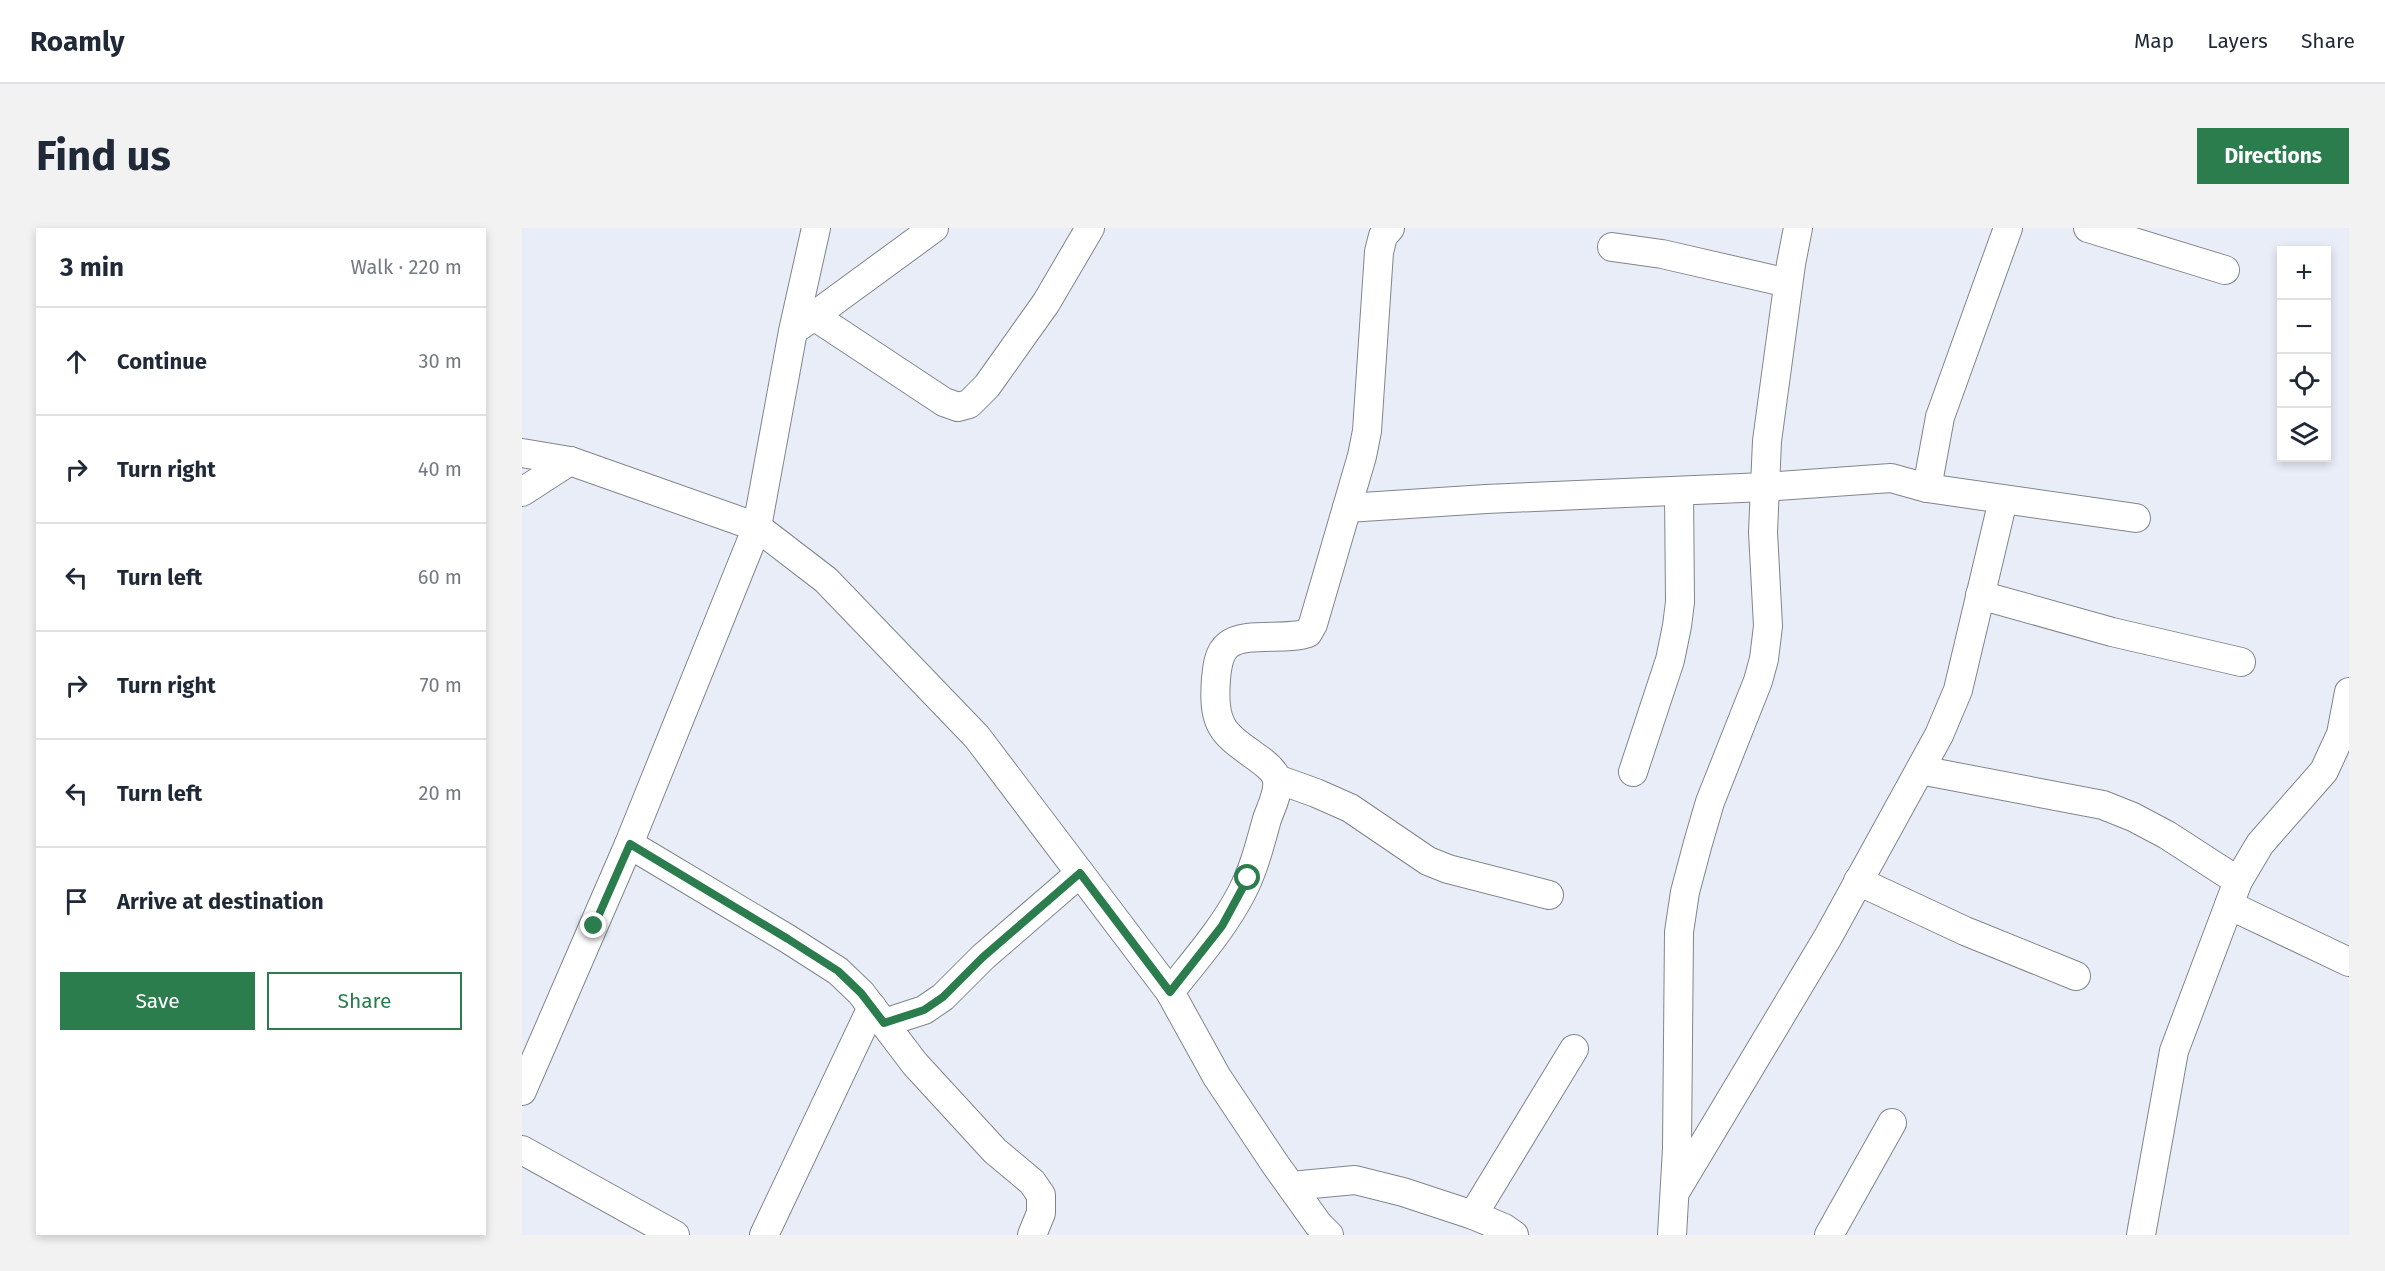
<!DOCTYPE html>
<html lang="en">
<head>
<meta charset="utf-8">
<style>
	:root { --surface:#fff; --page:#f2f2f3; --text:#1f2937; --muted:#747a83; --line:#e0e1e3; --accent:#2b7d4e }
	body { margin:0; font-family:"Fira Sans",sans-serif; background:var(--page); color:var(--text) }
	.controls { position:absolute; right:18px; top:18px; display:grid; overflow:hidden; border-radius:0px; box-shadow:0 3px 9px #0003 }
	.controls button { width:54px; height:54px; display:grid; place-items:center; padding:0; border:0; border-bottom:2px solid var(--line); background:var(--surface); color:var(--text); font:30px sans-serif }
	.stop { position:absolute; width:18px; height:18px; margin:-14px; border:4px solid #2b7d4e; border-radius:50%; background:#fff }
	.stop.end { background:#2b7d4e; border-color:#fff; box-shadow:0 2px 6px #0008 }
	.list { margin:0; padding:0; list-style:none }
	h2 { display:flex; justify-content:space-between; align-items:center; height:78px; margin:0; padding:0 24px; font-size:26px }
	h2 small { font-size:20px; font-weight:400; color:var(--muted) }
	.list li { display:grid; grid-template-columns:39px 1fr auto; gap:18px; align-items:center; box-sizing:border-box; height:108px; padding:0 24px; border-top:2px solid var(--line) }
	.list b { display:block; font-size:22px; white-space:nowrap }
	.list em { font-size:20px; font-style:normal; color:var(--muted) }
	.actions { display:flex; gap:12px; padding:18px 24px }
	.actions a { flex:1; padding:14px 0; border:2px solid var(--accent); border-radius:0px; text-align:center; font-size:21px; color:var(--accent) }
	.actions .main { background:var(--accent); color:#fff }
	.icon { flex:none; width:33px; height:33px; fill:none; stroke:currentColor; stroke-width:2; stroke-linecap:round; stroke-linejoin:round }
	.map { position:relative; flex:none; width:1827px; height:1007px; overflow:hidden; border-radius:0px }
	header { display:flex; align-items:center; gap:36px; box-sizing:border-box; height:84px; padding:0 30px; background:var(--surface); border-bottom:2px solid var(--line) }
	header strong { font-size:28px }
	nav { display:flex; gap:33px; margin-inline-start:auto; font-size:21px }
	.intro { display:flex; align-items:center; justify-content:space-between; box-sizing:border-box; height:144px; padding:0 36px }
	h1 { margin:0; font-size:42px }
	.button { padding:15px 27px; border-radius:0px; background:var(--accent); color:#fff; font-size:21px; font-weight:700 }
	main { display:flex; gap:36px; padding:0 36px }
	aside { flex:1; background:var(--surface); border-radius:0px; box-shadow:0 3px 9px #0003 }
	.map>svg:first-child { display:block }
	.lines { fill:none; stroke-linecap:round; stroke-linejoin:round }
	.minor-casing { stroke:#80858d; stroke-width:30 }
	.minor { stroke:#fff; stroke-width:28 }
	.route { stroke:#2b7d4e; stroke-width:8 }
</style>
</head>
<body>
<header>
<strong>Roamly</strong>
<nav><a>Map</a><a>Layers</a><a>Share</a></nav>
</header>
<div class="intro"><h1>Find us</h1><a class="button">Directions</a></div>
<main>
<aside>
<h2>3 min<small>Walk · 220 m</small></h2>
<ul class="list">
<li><svg class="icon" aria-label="ahead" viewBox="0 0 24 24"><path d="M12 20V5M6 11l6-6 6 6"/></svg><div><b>Continue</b></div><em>30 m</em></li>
<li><svg class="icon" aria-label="right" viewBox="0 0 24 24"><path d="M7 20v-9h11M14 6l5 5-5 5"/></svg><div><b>Turn right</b></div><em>40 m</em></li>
<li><svg class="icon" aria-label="left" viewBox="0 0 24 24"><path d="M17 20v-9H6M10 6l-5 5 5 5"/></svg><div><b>Turn left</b></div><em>60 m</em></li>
<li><svg class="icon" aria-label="right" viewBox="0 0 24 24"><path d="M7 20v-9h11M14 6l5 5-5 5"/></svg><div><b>Turn right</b></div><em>70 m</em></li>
<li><svg class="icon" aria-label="left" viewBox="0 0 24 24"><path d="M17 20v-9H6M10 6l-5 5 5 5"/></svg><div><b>Turn left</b></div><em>20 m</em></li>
<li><svg class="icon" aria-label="arrive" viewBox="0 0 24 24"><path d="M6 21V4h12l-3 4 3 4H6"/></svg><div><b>Arrive at destination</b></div></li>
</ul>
<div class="actions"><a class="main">Save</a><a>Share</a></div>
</aside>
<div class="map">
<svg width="1827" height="1007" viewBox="0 0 1827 1007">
	<rect width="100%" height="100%" fill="#e8edf7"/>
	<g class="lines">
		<!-- minor casing -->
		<g class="minor-casing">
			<g id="minor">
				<path d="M1566,0L1703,42"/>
				<path d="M1090,19L1140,26L1266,55"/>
				<path d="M292,88L422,174L436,179L447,176L465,158L524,75L568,0"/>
				<path d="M278,98L412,0"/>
				<path d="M0,225L48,233L235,299L304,352L455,509L648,764L695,849L753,936L796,996L807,1007"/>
				<path d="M1405,260L1418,189L1486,0"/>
				<path d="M0,264L48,233"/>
				<path d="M825,280L964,271L1243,259L1369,250L1405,260L1614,290"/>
				<path d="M1458,367L1590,404L1719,434"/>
				<path d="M1398,542L1581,577L1611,589L1645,607L1716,653"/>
				<path d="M1111,544L1148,432L1155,398L1158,374L1157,263"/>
				<path d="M755,551L794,565L828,580L906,633L926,641L1027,667"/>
				<path d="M107,616L266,711L316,743L339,765L393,836L473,923L510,954L519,967V985L510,1007"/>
				<path d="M1336,653L1443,703L1554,748"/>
				<path d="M1707,677L1827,734"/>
				<path d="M648,764C673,732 701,701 720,664C732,641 738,616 745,591C749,580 757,564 755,552C754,545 746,538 741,534C703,506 690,502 694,451C695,440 696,425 706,417C724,403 763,413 786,405L791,396L840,228L845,203L857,24L861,8L868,0"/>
				<path d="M362,795L402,782L421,769L461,729L558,645"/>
				<path d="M0,863L107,616L235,299L271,103L294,0"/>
				<path d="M0,922L153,1007"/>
				<path d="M769,958L833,952L881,964L951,987L982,1000L992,1007"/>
				<path d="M1155,961L1306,709L1417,507L1436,462L1481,272"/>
				<path d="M951,987L1052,821"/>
				<path d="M242,1007L350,779"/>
				<path d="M1150,1007L1155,921L1157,704L1163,664L1176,615L1188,574L1236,453L1242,431L1246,398L1241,304L1245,213L1269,36L1276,0"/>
				<path d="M1307,1007L1370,895"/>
				<path d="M1619,1007L1652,823L1707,677L1716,653L1738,616L1802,543L1819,506L1827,464"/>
			</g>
		</g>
		<!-- minor -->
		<use href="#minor" class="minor"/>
	</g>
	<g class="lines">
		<!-- route -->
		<path class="route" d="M72,698L108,616L266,711L316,743L339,765L362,795L402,782L421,769L461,729L558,645L648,764L700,698L726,650"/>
	</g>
</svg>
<div class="controls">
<button>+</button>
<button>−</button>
<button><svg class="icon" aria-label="locate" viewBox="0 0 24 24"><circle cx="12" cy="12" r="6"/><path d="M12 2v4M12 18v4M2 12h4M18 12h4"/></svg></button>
<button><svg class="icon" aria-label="layers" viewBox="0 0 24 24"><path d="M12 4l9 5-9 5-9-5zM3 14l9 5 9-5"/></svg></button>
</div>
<div class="stop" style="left:726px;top:650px"></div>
<div class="stop end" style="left:72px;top:698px"></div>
</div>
</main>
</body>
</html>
